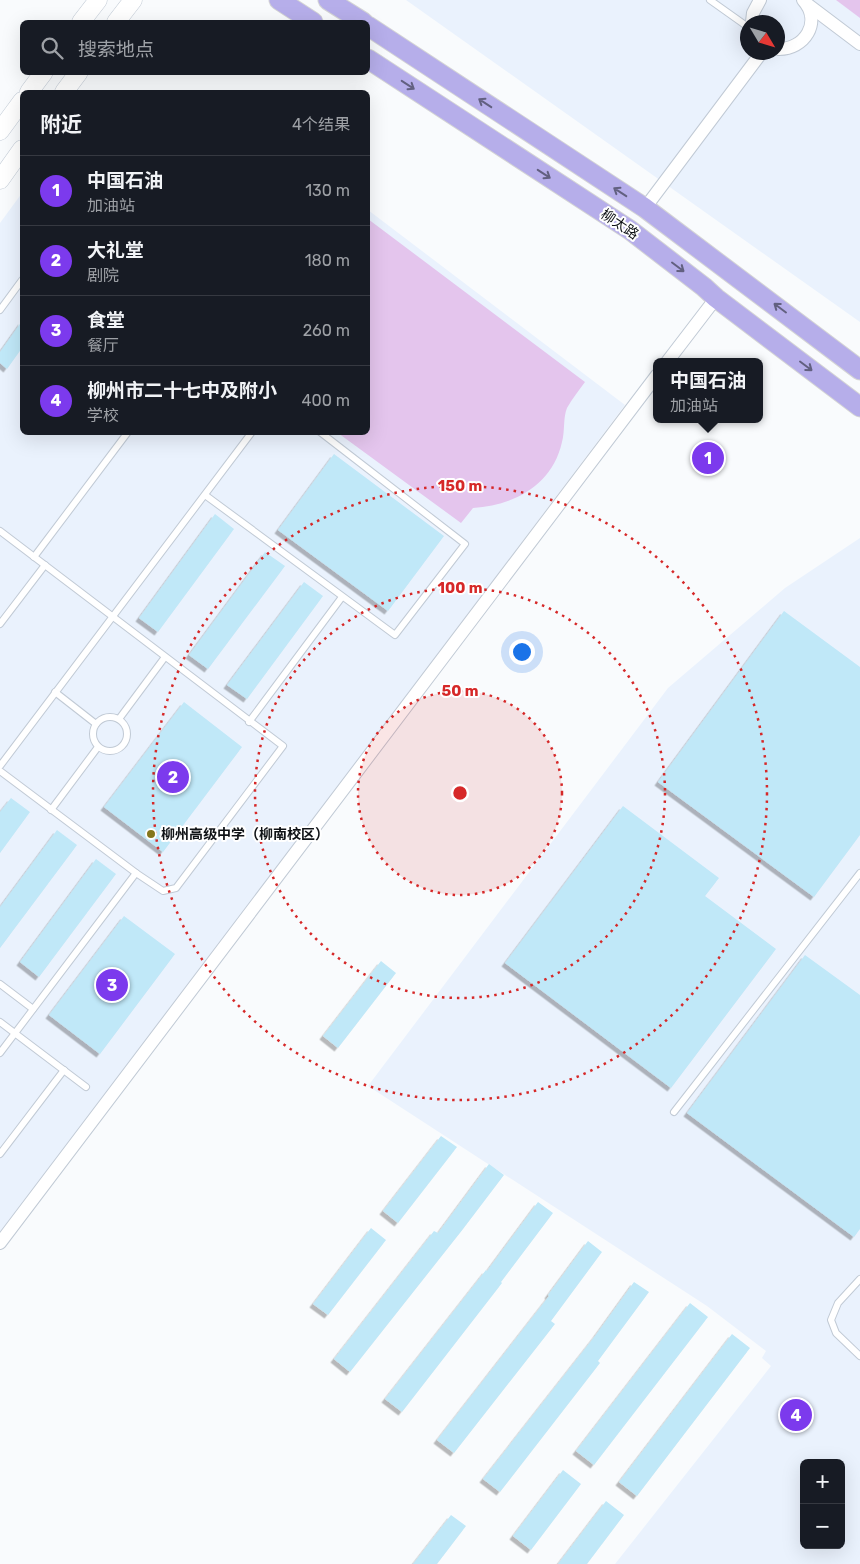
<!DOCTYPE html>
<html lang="zh">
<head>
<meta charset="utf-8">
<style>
	:root { --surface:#171b24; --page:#242831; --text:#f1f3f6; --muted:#9ea1a6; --line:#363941; --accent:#7c3aed }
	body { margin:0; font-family:Rubik,"Noto Sans SC",sans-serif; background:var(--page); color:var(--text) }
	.controls { position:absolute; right:15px; bottom:15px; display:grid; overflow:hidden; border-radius:8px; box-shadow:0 5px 20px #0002 }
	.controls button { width:45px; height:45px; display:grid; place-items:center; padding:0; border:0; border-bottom:1px solid var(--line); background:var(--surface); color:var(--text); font:25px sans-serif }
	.compass { position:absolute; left:740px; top:15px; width:45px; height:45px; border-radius:50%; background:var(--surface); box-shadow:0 5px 20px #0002; rotate:128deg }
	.you { position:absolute; left:521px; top:651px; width:18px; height:18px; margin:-12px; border:4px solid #fff; border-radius:50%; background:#1a73e8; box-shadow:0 0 0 8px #1a73e833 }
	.badge { display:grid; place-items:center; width:32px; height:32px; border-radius:50%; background:var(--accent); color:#fff; font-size:16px; font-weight:700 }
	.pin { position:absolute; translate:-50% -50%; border:2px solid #fff; box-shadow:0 1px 5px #0006 }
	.popup { position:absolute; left:653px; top:358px; width:110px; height:65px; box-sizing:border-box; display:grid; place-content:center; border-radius:8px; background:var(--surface); filter:drop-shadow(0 1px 4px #0005); font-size:16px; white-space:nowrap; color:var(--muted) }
	.popup b { font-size:19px; color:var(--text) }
	.popup::after { content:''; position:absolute; left:50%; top:100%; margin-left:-10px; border:10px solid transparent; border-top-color:var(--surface) }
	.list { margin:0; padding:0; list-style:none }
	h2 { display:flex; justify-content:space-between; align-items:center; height:65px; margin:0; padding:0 20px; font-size:21px }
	h2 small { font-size:16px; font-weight:400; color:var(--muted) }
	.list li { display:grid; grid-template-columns:32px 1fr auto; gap:15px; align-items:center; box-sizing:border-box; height:70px; padding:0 20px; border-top:1px solid var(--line) }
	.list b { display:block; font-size:19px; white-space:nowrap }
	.list p { margin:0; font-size:16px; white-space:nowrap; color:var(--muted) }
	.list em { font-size:16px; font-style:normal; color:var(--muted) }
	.icon { flex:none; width:28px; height:28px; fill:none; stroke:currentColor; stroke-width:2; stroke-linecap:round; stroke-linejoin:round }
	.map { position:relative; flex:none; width:860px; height:1564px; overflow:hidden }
	.search { position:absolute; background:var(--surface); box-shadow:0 5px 20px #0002; left:20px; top:20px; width:350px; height:55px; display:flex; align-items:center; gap:12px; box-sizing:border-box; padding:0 18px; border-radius:8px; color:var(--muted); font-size:19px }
	.panel { position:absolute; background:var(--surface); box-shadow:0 5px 20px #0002; left:20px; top:90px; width:350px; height:345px; border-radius:8px }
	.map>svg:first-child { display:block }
	.built { fill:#eaf2fd; fill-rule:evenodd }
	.green { fill:#e4c5ed }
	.building { fill:#c0e8f8; filter:url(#shadow) }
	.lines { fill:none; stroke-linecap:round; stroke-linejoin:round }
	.lane-casing { stroke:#c1cad5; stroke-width:8 }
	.street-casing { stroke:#c1cad5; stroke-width:14 }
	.secondary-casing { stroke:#c1cad5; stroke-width:19 }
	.primary-casing { stroke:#d4d4d5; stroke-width:21 }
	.lane { stroke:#fff; stroke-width:6 }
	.street { stroke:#fff; stroke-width:12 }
	.secondary { stroke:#fff; stroke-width:18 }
	.primary { stroke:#b6aeea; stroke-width:19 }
	.oneway { stroke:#626080 }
	.ring { fill:none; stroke:#d62828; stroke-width:2.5; stroke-dasharray:2.5 5 }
	.poi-dot { fill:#84771c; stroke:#fff; stroke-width:2 }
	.labels { text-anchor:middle; stroke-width:4; stroke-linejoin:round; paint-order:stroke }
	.street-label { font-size:14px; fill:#0f1216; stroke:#fff }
	.poi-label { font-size:14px; font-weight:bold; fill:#0f1216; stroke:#fff; text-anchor:start }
	.centre { fill:#d62828; stroke:#fff; stroke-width:2.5 }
	.ring-label { font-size:15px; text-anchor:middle; font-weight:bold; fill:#d62828; stroke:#fff; stroke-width:4; stroke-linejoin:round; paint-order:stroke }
</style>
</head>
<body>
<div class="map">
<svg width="860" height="1564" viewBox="0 0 860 1564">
	<defs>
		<filter id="shadow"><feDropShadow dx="-3.5" dy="3.5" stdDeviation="0" flood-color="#0004"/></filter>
	</defs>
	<rect width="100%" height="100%" fill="#f9fbfd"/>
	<!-- built -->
	<g class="built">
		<path d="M406,0H860V322ZM748,22H778V52H748Z"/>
		<path d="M22,193V432H368V210L625,405L0,1235V223Z"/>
		<path d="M860,538V1564H615L771,1366L762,1358L766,1351L707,1306L368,1086L668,688L785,588ZM804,1463H841V1545H804Z"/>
	</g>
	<!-- green -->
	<g class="green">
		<path d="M836,0H860V18Z"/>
		<path d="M368,219L585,382C579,390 572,399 567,408C563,417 565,432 562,442C552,486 514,505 473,508L461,523L338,433L368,432Z"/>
	</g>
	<!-- building -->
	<g class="building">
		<path d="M22,321V348L7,369L0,363V352Z"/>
		<path d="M334,454L444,536L388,611L278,530Z"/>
		<path d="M215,514L234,529L158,632L139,618Z"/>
		<path d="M265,552L285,566L208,669L189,655Z"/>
		<path d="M304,582L323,596L247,699L227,685Z"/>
		<path d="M784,611L860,667V835L814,897L658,782Z"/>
		<path d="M184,702L242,747L163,852L104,807Z"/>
		<path d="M11,798L30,812L0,853V812Z"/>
		<path d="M623,806L719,878L705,896L776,949L671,1088L505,963Z"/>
		<path d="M57,830L77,845L0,948V907Z"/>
		<path d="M96,859L116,874L39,977L20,962Z"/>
		<path d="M124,916L175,954L100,1054L49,1015Z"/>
		<path d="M805,955L860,995V1229L854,1237L687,1113Z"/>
		<path d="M381,961L396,973L338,1048L323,1036Z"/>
		<path d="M441,1136L457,1147L398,1223L383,1211Z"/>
		<path d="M489,1164L504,1175L463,1229L350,1372L334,1359L434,1231L438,1233Z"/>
		<path d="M538,1202L553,1213L501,1282L502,1283L402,1412L385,1399L486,1270L487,1271Z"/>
		<path d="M371,1228L386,1240L328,1315L313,1304Z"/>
		<path d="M588,1241L602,1252L551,1321L555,1324L454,1453L437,1440L549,1296L548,1295Z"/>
		<path d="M634,1282L649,1292L598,1361L600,1363L500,1492L483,1479L595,1336Z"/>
		<path d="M690,1303L708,1317L594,1465L576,1451Z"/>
		<path d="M732,1334L750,1348L637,1496L619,1482Z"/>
		<path d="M563,1470L581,1484L531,1550L513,1536Z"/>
		<path d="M606,1501L624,1515L587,1564H558Z"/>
		<path d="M451,1515L466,1526L437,1564H413Z"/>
	</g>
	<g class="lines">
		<!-- lane casing -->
		<g class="lane-casing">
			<g id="lane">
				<path d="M710,0L748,27"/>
				<path d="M0,310L22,280"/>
				<path d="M205,495L395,635L465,544L320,432"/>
				<path d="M0,531L283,746L176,888L163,891L136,873L0,771"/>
				<path d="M34,557L128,432"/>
				<path d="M0,624L45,565"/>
				<path d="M55,692L96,724"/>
				<circle cx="110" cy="734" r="17"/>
				<path d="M119,719L165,657"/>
				<path d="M249,722L342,597"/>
				<path d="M0,766L252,432"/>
				<path d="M51,810L98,747"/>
				<path d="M0,984L33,1009"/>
				<path d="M0,1022L86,1087"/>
				<path d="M0,1053L136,873"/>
				<path d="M674,1112L860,873"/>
				<path d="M0,1154L64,1070"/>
				<path d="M860,1279L838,1303L831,1320L836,1333L860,1356"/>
			</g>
		</g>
		<!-- street casing -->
		<g class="street-casing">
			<g id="street">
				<path d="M807,4L860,44"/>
				<path d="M752,22L753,13L760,0"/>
				<path d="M778,49C804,50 823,22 803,0"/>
				<path d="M645,208L762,52"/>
				<path d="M667,362L716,298"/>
				<path d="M0,1243L657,375"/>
			</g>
		</g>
		<!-- secondary casing -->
		<g class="secondary-casing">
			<g id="secondary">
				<path d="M81,22L98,0"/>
				<path d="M116,22L133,0"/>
				<path d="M29,92L44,72"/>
				<path d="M64,92L79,72"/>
				<path d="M0,131L22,101"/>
				<path d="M0,180L22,149"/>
			</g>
		</g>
		<!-- primary casing -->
		<g class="primary-casing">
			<g id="primary">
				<path d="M279,0L313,22"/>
				<path d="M328,0L363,22"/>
				<path d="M368,26L645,208L860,370"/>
				<path d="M368,59L630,230L704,287L716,298L860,407"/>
			</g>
		</g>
		<!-- lane -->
		<use href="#lane" class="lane"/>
		<!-- street -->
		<use href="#street" class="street"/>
		<!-- secondary -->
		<use href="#secondary" class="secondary"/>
		<!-- primary -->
		<use href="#primary" class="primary"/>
	</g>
	<!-- one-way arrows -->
	<defs><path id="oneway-shaft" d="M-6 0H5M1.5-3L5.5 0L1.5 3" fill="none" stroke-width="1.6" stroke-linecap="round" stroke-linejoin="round" transform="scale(1.25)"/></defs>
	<g class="oneway">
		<use href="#oneway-shaft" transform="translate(408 85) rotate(33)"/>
		<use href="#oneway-shaft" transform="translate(485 103) rotate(-147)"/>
		<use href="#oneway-shaft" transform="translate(544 174) rotate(33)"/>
		<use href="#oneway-shaft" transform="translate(620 192) rotate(-147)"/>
		<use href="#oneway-shaft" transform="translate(678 267) rotate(37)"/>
		<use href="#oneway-shaft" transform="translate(780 308) rotate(-143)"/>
		<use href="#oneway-shaft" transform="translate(806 366) rotate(37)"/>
	</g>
	<!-- distance rings -->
	<circle cx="460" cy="793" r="102" fill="#d62828" fill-opacity=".12"/>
	<g class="ring">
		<circle cx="460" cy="793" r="102"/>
		<circle cx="460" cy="793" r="205"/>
		<circle cx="460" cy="793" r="307"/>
	</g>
	<!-- markers -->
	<circle class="poi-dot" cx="151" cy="834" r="5"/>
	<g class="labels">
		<!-- street labels -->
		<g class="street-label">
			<text transform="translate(620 224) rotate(34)" y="5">柳太路</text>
		</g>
		<!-- poi labels -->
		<g class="poi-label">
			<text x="161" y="839">柳州高级中学（柳南校区）</text>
		</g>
	</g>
	<circle cx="460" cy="793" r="8" class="centre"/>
	<g class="ring-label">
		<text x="460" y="491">150 m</text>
		<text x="460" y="593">100 m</text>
		<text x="460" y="696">50 m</text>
	</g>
</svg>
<div class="controls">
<button>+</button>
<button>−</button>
</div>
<svg class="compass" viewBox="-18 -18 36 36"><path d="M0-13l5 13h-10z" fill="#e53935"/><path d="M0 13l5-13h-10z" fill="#9ea1a6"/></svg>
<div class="you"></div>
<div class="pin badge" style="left:708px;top:458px">1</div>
<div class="popup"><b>中国石油</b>加油站</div>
<div class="pin badge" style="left:173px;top:777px">2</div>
<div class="pin badge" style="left:112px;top:985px">3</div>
<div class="pin badge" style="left:796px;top:1415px">4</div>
<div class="search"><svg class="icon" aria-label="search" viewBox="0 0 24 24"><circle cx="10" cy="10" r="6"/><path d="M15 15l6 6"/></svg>搜索地点</div>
<section class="panel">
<h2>附近<small>4个结果</small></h2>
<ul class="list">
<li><span class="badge">1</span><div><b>中国石油</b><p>加油站</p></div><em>130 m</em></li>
<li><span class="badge">2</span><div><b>大礼堂</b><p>剧院</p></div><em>180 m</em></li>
<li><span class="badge">3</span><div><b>食堂</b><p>餐厅</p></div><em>260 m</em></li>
<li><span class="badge">4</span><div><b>柳州市二十七中及附小</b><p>学校</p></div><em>400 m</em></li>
</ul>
</section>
</div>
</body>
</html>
